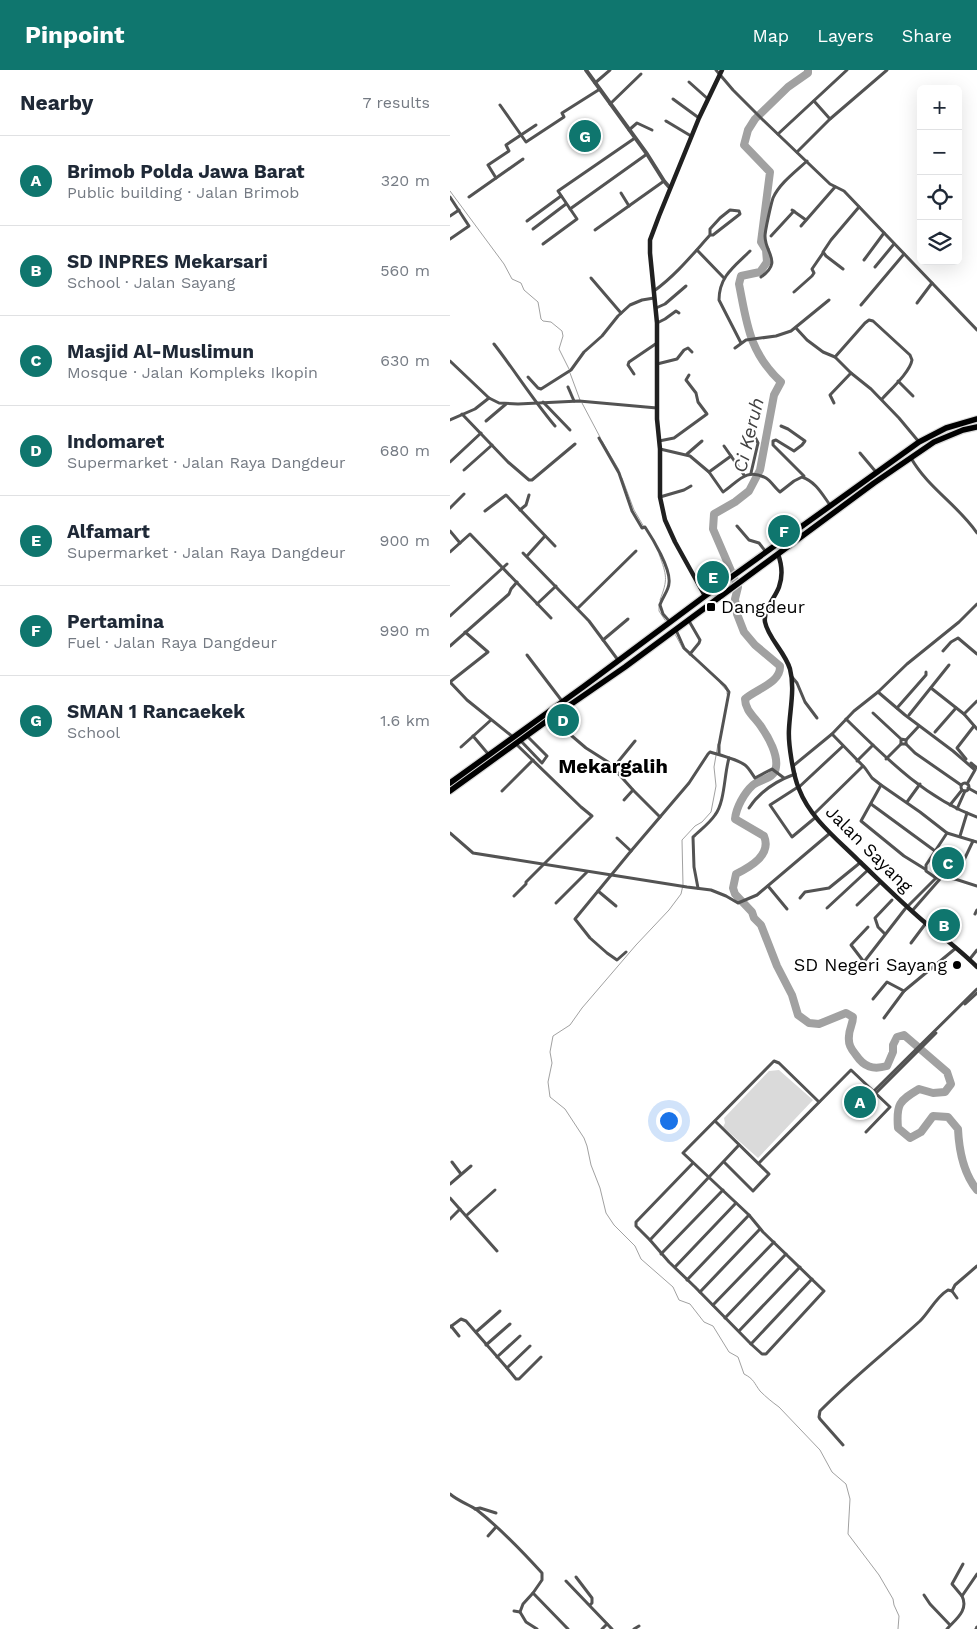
<!DOCTYPE html>
<html lang="en">
<head>
<meta charset="utf-8">
<style>
	:root { --surface:#fff; --page:#f6f6f7; --text:#1f2937; --muted:#747a83; --line:#e0e1e3; --accent:#0f766e }
	body { margin:0; font-family:"Work Sans",sans-serif; background:var(--page); color:var(--text) }
	.controls { position:absolute; right:15px; top:15px; display:grid; overflow:hidden; border-radius:8px; box-shadow:0 5px 20px #0002 }
	.controls button { width:45px; height:45px; display:grid; place-items:center; padding:0; border:0; border-bottom:1px solid var(--line); background:var(--surface); color:var(--text); font:25px sans-serif }
	.you { position:absolute; left:218px; top:1050px; width:18px; height:18px; margin:-12px; border:4px solid #fff; border-radius:50%; background:#1a73e8; box-shadow:0 0 0 8px #1a73e833 }
	.badge { display:grid; place-items:center; width:32px; height:32px; border-radius:50%; background:var(--accent); color:#fff; font-size:16px; font-weight:700 }
	.pin { position:absolute; translate:-50% -50%; border:2px solid #fff; box-shadow:0 1px 5px #0006 }
	.list { margin:0; padding:0; list-style:none }
	h2 { display:flex; justify-content:space-between; align-items:center; height:65px; margin:0; padding:0 20px; font-size:21px }
	h2 small { font-size:16px; font-weight:400; color:var(--muted) }
	.list li { display:grid; grid-template-columns:32px 1fr auto; gap:15px; align-items:center; box-sizing:border-box; height:90px; padding:0 20px; border-top:1px solid var(--line) }
	.list b { display:block; font-size:19px; white-space:nowrap }
	.list p { margin:0; font-size:16px; white-space:nowrap; color:var(--muted) }
	.list em { font-size:16px; font-style:normal; color:var(--muted) }
	.icon { flex:none; width:28px; height:28px; fill:none; stroke:currentColor; stroke-width:2; stroke-linecap:round; stroke-linejoin:round }
	.map { position:relative; flex:none; width:527px; height:1559px; overflow:hidden }
	header { display:flex; align-items:center; gap:30px; box-sizing:border-box; height:70px; padding:0 25px; background:var(--accent); color:#fff }
	header strong { font-size:24px }
	nav { display:flex; gap:28px; margin-inline-start:auto; font-size:18px }
	main { display:flex }
	aside { flex:1; background:var(--surface) }
	.map>svg:first-child { display:block }
	.green { fill:#dadada }
	.lines { fill:none; stroke-linecap:round; stroke-linejoin:round }
	.stream { stroke:#a1a1a1; stroke-width:1 }
	.river { stroke:#a1a1a1; stroke-width:8 }
	.trunk-casing { stroke:#dbdbdb; stroke-width:8 }
	.minor { stroke:#535353; stroke-width:3 }
	.tertiary { stroke:#535353; stroke-width:4 }
	.secondary { stroke:#202020; stroke-width:4.5 }
	.trunk { stroke:#000; stroke-width:5.5 }
	.poi-dot { fill:#000; stroke:#fff; stroke-width:2 }
	.labels { text-anchor:middle; stroke-width:4; stroke-linejoin:round; paint-order:stroke }
	.poi-label { font-size:18px; fill:#000; stroke:#fff; text-anchor:start }
	.street-label { font-size:18px; fill:#000; stroke:#fff }
	.water-label { font-size:19px; font-style:italic; fill:#424242; stroke:#fff }
	.quarter-label { font-size:20px; font-weight:bold; fill:#000; stroke:#fff }
</style>
</head>
<body>
<header>
<strong>Pinpoint</strong>
<nav><a>Map</a><a>Layers</a><a>Share</a></nav>
</header>
<main>
<aside>
<h2>Nearby<small>7 results</small></h2>
<ul class="list">
<li><span class="badge">A</span><div><b>Brimob Polda Jawa Barat</b><p>Public building · Jalan Brimob</p></div><em>320 m</em></li>
<li><span class="badge">B</span><div><b>SD INPRES Mekarsari</b><p>School · Jalan Sayang</p></div><em>560 m</em></li>
<li><span class="badge">C</span><div><b>Masjid Al-Muslimun</b><p>Mosque · Jalan Kompleks Ikopin</p></div><em>630 m</em></li>
<li><span class="badge">D</span><div><b>Indomaret</b><p>Supermarket · Jalan Raya Dangdeur</p></div><em>680 m</em></li>
<li><span class="badge">E</span><div><b>Alfamart</b><p>Supermarket · Jalan Raya Dangdeur</p></div><em>900 m</em></li>
<li><span class="badge">F</span><div><b>Pertamina</b><p>Fuel · Jalan Raya Dangdeur</p></div><em>990 m</em></li>
<li><span class="badge">G</span><div><b>SMAN 1 Rancaekek</b><p>School</p></div><em>1.6 km</em></li>
</ul>
</aside>
<div class="map">
<svg width="527" height="1559" viewBox="0 0 527 1559">
	<rect width="100%" height="100%" fill="#fff"/>
	<!-- green -->
	<path class="green" d="M329,1000L363,1030L308,1088L273,1057L275,1053L274,1048L319,1001Z"/>
	<g class="lines">
		<!-- stream -->
		<g class="stream">
			<path d="M0,121L54,194L62,209L71,213L74,220L88,232L91,249L93,251L101,252L112,261L113,266L109,279L119,299"/>
			<path d="M120,303L130,330"/>
			<path d="M132,333L150,367"/>
			<path d="M152,371L169,400"/>
			<path d="M172,408L184,440L194,457"/>
			<path d="M209,484C217,506 218,509 210,530"/>
			<path d="M209,534V541L217,553"/>
			<path d="M225,564L233,579L243,588"/>
			<path d="M270,613L277,621V624"/>
			<path d="M268,674L264,697L266,716L261,742L252,752L245,756L232,770L233,815L231,824L219,840L186,875L132,938L120,955L103,966L100,982L102,993L98,1012L100,1027L115,1039L134,1068L137,1076L141,1095L150,1118L156,1143L164,1155L185,1176L191,1189L223,1217L229,1230L240,1234L254,1252L263,1256L279,1282L288,1287L294,1304C304,1309 304,1313 310,1321C316,1327 322,1332 329,1337L370,1380L382,1402L396,1414L400,1429L398,1464L429,1505L443,1529L444,1535L449,1546L448,1559"/>
		</g>
		<!-- river -->
		<path class="river" d="M358,0V3L338,17L305,49L298,60L294,75L320,102L311,172L316,180L317,192L310,202L291,206L289,214C297,254 299,282 331,312L324,325L310,400L299,421L285,432L264,444L263,459L288,517L285,529L287,544L294,562L305,575L330,596C331,613 306,619 295,629C295,641 306,648 312,658C319,668 328,685 326,697C325,709 310,709 303,715C294,723 286,738 285,749L314,766C322,785 300,797 286,804L283,818L285,824L302,842L304,848L311,855L327,896L342,925L348,945L359,953L369,954L396,943L403,947C403,954 399,959 399,966C398,974 401,979 406,985C414,997 423,1000 437,996L443,982V975L447,967L454,965L497,1002L501,1014L495,1022L483,1023L469,1019C449,1031 446,1034 448,1058L460,1068L471,1062L483,1046L498,1047L508,1059C509,1080 514,1104 527,1120"/>
		<!-- trunk casing -->
		<g class="trunk-casing">
			<g id="trunk">
				<path d="M0,713L133,617L255,526L469,372L496,358L527,349"/>
				<path d="M0,721L101,648L175,597L424,413L484,372L513,360L527,357"/>
			</g>
		</g>
		<!-- minor -->
		<g class="minor">
			<path d="M266,0L283,20L312,49L380,114L394,121L527,260"/>
			<path d="M239,12L258,29"/>
			<path d="M145,13L160,0"/>
			<path d="M223,29L249,48"/>
			<path d="M364,31L380,49"/>
			<path d="M160,34L191,4"/>
			<path d="M50,35L76,72L114,47L112,43L150,19"/>
			<path d="M216,51L241,66"/>
			<path d="M179,60L187,53L202,60"/>
			<path d="M328,64L397,0"/>
			<path d="M347,82L380,49L437,0"/>
			<path d="M46,108L38,95L59,81L56,75L86,55"/>
			<path d="M171,123L179,136"/>
			<path d="M0,127L19,156L0,169"/>
			<path d="M19,127L73,89"/>
			<path d="M120,139L197,84"/>
			<path d="M342,140L356,150"/>
			<path d="M0,146L9,140"/>
			<path d="M77,151L111,126"/>
			<path d="M351,156L385,117"/>
			<path d="M83,159L116,134"/>
			<path d="M145,160L214,111"/>
			<path d="M321,166L344,141"/>
			<path d="M93,174L127,149L108,121L185,68"/>
			<path d="M247,180L274,208"/>
			<path d="M414,190L434,163"/>
			<path d="M425,197L444,174"/>
			<path d="M393,199L376,186L373,182L381,170L409,137"/>
			<path d="M311,207C333,191 315,184 315,166C315,161 321,134 323,128C329,114 345,102 357,91"/>
			<path d="M141,208L171,243"/>
			<path d="M204,221C226,205 242,185 260,165V159L270,148L280,140L289,141L290,144L263,165H260"/>
			<path d="M344,222L362,206L364,203L362,199L373,183"/>
			<path d="M467,233L482,213"/>
			<path d="M411,235L454,184"/>
			<path d="M206,238L215,234L236,216"/>
			<path d="M207,253L215,249L226,241L229,243"/>
			<path d="M346,258L357,270L373,282L385,287L401,303L421,319L449,348L469,372"/>
			<path d="M291,273L269,230C269,206 285,196 300,181"/>
			<path d="M44,274C65,301 83,330 105,356"/>
			<path d="M285,278L296,270L326,266L341,261L379,230"/>
			<path d="M385,287L415,253L419,250L423,251L460,285L462,290C460,302 441,319 432,329"/>
			<path d="M0,291L39,328L49,333L68,334L129,331L207,338"/>
			<path d="M207,294L227,289L234,280L238,278L242,282"/>
			<path d="M184,304L178,295L179,292L207,273"/>
			<path d="M78,307L88,318L91,319L121,300L134,282L152,266L168,246L180,235L192,230L204,228"/>
			<path d="M448,311L463,326"/>
			<path d="M118,317L124,331"/>
			<path d="M93,332L120,360"/>
			<path d="M384,333L380,325L401,303"/>
			<path d="M12,344L58,392L79,410H82L125,374"/>
			<path d="M0,350L25,339L39,328"/>
			<path d="M299,350L301,359L308,373L301,403"/>
			<path d="M36,351L56,334"/>
			<path d="M331,356L338,359L355,371L352,375L344,381L326,370L323,371V375L354,406"/>
			<path d="M149,368L169,403L182,441L192,458L195,457C203,469 221,499 219,513C219,520 212,528 210,535L213,544L220,552"/>
			<path d="M209,371L224,368L257,344L248,332L246,323L236,310L239,305"/>
			<path d="M274,376L281,386"/>
			<path d="M210,379L240,386L259,402L273,422C288,412 296,397 316,408C321,411 325,418 330,422L344,411L352,407C366,412 372,424 380,435"/>
			<path d="M410,383L426,402"/>
			<path d="M237,384L252,371"/>
			<path d="M461,388C478,418 508,435 527,463"/>
			<path d="M0,392L31,363"/>
			<path d="M14,400L42,375"/>
			<path d="M259,402L281,386L294,405"/>
			<path d="M210,427L234,420L241,416"/>
			<path d="M0,438L14,424"/>
			<path d="M70,440L76,435L79,425"/>
			<path d="M35,441L56,425L105,476"/>
			<path d="M287,456L299,470L309,473L316,482"/>
			<path d="M0,461L10,473"/>
			<path d="M0,482L20,464L101,548"/>
			<path d="M73,483L139,551L168,590"/>
			<path d="M77,486L95,466"/>
			<path d="M87,534L106,516"/>
			<path d="M128,538L186,481"/>
			<path d="M0,546L57,494"/>
			<path d="M239,551L250,570L249,573L240,584"/>
			<path d="M226,560L234,578L275,616L279,622L269,675V684"/>
			<path d="M153,570L178,549"/>
			<path d="M0,576L59,524L61,519L67,512"/>
			<path d="M493,581L501,572L508,568L527,584"/>
			<path d="M77,585L112,631"/>
			<path d="M342,607L347,613L355,632L367,648"/>
			<path d="M0,612L17,630L63,667"/>
			<path d="M0,612L38,582L15,562"/>
			<path d="M481,618L514,644L527,631"/>
			<path d="M428,622L455,645L503,681L525,700L517,714"/>
			<path d="M447,638L476,605V602"/>
			<path d="M423,643L451,669L456,670V674H451V669"/>
			<path d="M514,644L527,659"/>
			<path d="M459,645L499,595"/>
			<path d="M102,649L136,678L158,692L183,720L210,747"/>
			<path d="M396,649C435,687 475,728 527,747"/>
			<path d="M485,662L506,638"/>
			<path d="M382,664L415,698L422,708L431,715L470,742L497,763L527,772"/>
			<path d="M23,666L39,685"/>
			<path d="M70,670L92,693L97,686L77,666"/>
			<path d="M456,670L469,656"/>
			<path d="M456,674L465,683L511,715"/>
			<path d="M11,677L41,650"/>
			<path d="M436,689L451,674"/>
			<path d="M516,689L507,678L524,656"/>
			<path d="M407,691L423,675"/>
			<path d="M521,693L527,698"/>
			<path d="M343,696L382,664L404,641L428,622L457,594L509,552L527,534"/>
			<path d="M163,698L185,671"/>
			<circle cx="515" cy="717" r="4"/>
			<path d="M431,715L411,751L454,786L475,799"/>
			<path d="M348,717L320,735L342,767L366,747"/>
			<path d="M348,718L393,676"/>
			<path d="M518,718L527,723"/>
			<path d="M52,721L83,690"/>
			<path d="M174,730L183,720"/>
			<path d="M457,732L470,714"/>
			<path d="M421,734L485,781"/>
			<path d="M500,735L512,720"/>
			<path d="M299,738C310,721 326,711 345,704"/>
			<path d="M507,739L515,721"/>
			<path d="M364,744L413,696"/>
			<path d="M0,763L23,783L237,817L261,820L276,826L288,833L307,825L379,764"/>
			<path d="M497,763L476,795V801L486,808L505,809L527,816"/>
			<path d="M510,766L517,743"/>
			<path d="M167,768L181,781"/>
			<path d="M505,809L523,771"/>
			<path d="M318,816L337,839"/>
			<path d="M248,818L244,797L243,767C250,760 259,754 265,745C275,732 274,705 279,688"/>
			<path d="M148,821L166,836"/>
			<path d="M64,826L76,814V812L142,746L131,737L66,674"/>
			<path d="M350,828L355,822L379,818L411,792"/>
			<path d="M106,833L137,802"/>
			<path d="M407,835L431,812"/>
			<path d="M377,838L418,800"/>
			<path d="M462,841L490,809"/>
			<path d="M525,844L527,840"/>
			<path d="M435,864L428,857L425,848L442,830"/>
			<path d="M461,873L476,853"/>
			<path d="M176,882L167,890L157,883L140,868L125,849L181,781L239,713L258,684L260,682C270,685 287,689 295,695C299,698 302,704 305,708L322,699L334,708"/>
			<path d="M519,890L527,880"/>
			<path d="M414,892L401,875L418,857"/>
			<path d="M410,897L455,839L486,808"/>
			<path d="M423,929L437,912L454,921L506,878"/>
			<path d="M515,934L527,923"/>
			<path d="M434,948L454,921"/>
			<path d="M424,1021L527,919"/>
			<path d="M426,1023L486,963"/>
			<path d="M265,1051L319,1104L303,1121L274,1092"/>
			<path d="M2,1092L11,1104"/>
			<path d="M243,1093L186,1152V1156L200,1170L219,1192L245,1217L301,1274L312,1284H316L374,1221L313,1162L299,1145L233,1083L324,991L329,993L369,1032"/>
			<path d="M309,1093L401,1000L440,1037L416,1062"/>
			<path d="M0,1114L21,1096"/>
			<path d="M0,1128L47,1181"/>
			<path d="M17,1145L45,1120"/>
			<path d="M0,1149L10,1139"/>
			<path d="M200,1170L289,1075"/>
			<path d="M211,1184L273,1120"/>
			<path d="M225,1197L286,1133"/>
			<path d="M237,1210L299,1145"/>
			<path d="M502,1221L507,1228"/>
			<path d="M250,1222L310,1159"/>
			<path d="M263,1235L324,1172"/>
			<path d="M275,1248L336,1184"/>
			<path d="M1,1256L9,1266"/>
			<path d="M0,1257L11,1249L16,1251L57,1298L80,1276"/>
			<path d="M289,1261L350,1197"/>
			<path d="M26,1262L50,1241"/>
			<path d="M301,1274L362,1209"/>
			<path d="M36,1275L60,1254"/>
			<path d="M47,1287L70,1266"/>
			<path d="M57,1298L66,1309H69L91,1287"/>
			<path d="M393,1375L370,1349L369,1347L370,1341C401,1309 437,1281 470,1251C480,1241 486,1227 498,1220L502,1221L505,1215L527,1196"/>
			<path d="M0,1424C8,1431 18,1434 27,1440C51,1459 72,1481 92,1503V1510L83,1523L118,1559"/>
			<path d="M25,1439L30,1438L46,1443"/>
			<path d="M38,1466L46,1457"/>
			<path d="M126,1507L142,1528V1533L140,1535"/>
			<path d="M116,1511L162,1559"/>
			<path d="M83,1523L73,1534L70,1542L76,1552L87,1559"/>
			<path d="M474,1525L480,1534L500,1555"/>
			<path d="M512,1526L502,1514L513,1494"/>
			<path d="M64,1541L70,1542"/>
			<path d="M152,1559L157,1554"/>
			<path d="M184,1559L189,1556"/>
			<path d="M497,1559C506,1549 519,1540 512,1526L527,1504"/>
			<path d="M526,1559L527,1557"/>
		</g>
		<!-- tertiary -->
		<path class="tertiary" d="M136,0L197,84L214,111L220,118"/>
		<!-- secondary -->
		<g class="secondary">
			<path d="M328,484C332,495 333,506 329,517C325,528 313,540 315,552C318,568 335,582 340,599C345,618 340,639 339,659C338,673 343,705 349,719C360,748 387,769 409,791C430,811 450,831 472,850C491,866 510,880 527,897"/>
			<path d="M255,526L225,472L215,450L210,427V379L207,349V253L200,183V170L209,146L249,48L272,0"/>
		</g>
		<!-- trunk -->
		<use href="#trunk" class="trunk"/>
	</g>
	<!-- markers -->
	<g class="poi-dot">
		<rect x="256" y="532" width="10" height="10" rx="2.5"/>
		<circle cx="507" cy="895" r="5"/>
	</g>
	<g class="labels">
		<!-- poi labels -->
		<g class="poi-label">
			<text x="271" y="543">Dangdeur</text>
			<text x="497" y="901" text-anchor="end">SD Negeri Sayang</text>
		</g>
		<!-- street labels -->
		<g class="street-label">
			<text transform="translate(419 779) rotate(45)" y="6">Jalan Sayang</text>
		</g>
		<!-- water labels -->
		<g class="water-label">
			<text transform="translate(298 365) rotate(-76)" y="7">Ci Keruh</text>
		</g>
		<!-- quarter labels -->
		<g class="quarter-label">
			<text x="163" y="703">Mekargalih</text>
		</g>
	</g>
</svg>
<div class="controls">
<button>+</button>
<button>−</button>
<button><svg class="icon" aria-label="locate" viewBox="0 0 24 24"><circle cx="12" cy="12" r="6"/><path d="M12 2v4M12 18v4M2 12h4M18 12h4"/></svg></button>
<button><svg class="icon" aria-label="layers" viewBox="0 0 24 24"><path d="M12 4l9 5-9 5-9-5zM3 14l9 5 9-5"/></svg></button>
</div>
<div class="you"></div>
<div class="pin badge" style="left:410px;top:1032px">A</div>
<div class="pin badge" style="left:494px;top:855px">B</div>
<div class="pin badge" style="left:498px;top:793px">C</div>
<div class="pin badge" style="left:113px;top:650px">D</div>
<div class="pin badge" style="left:263px;top:507px">E</div>
<div class="pin badge" style="left:334px;top:461px">F</div>
<div class="pin badge" style="left:135px;top:66px">G</div>
</div>
</main>
</body>
</html>
